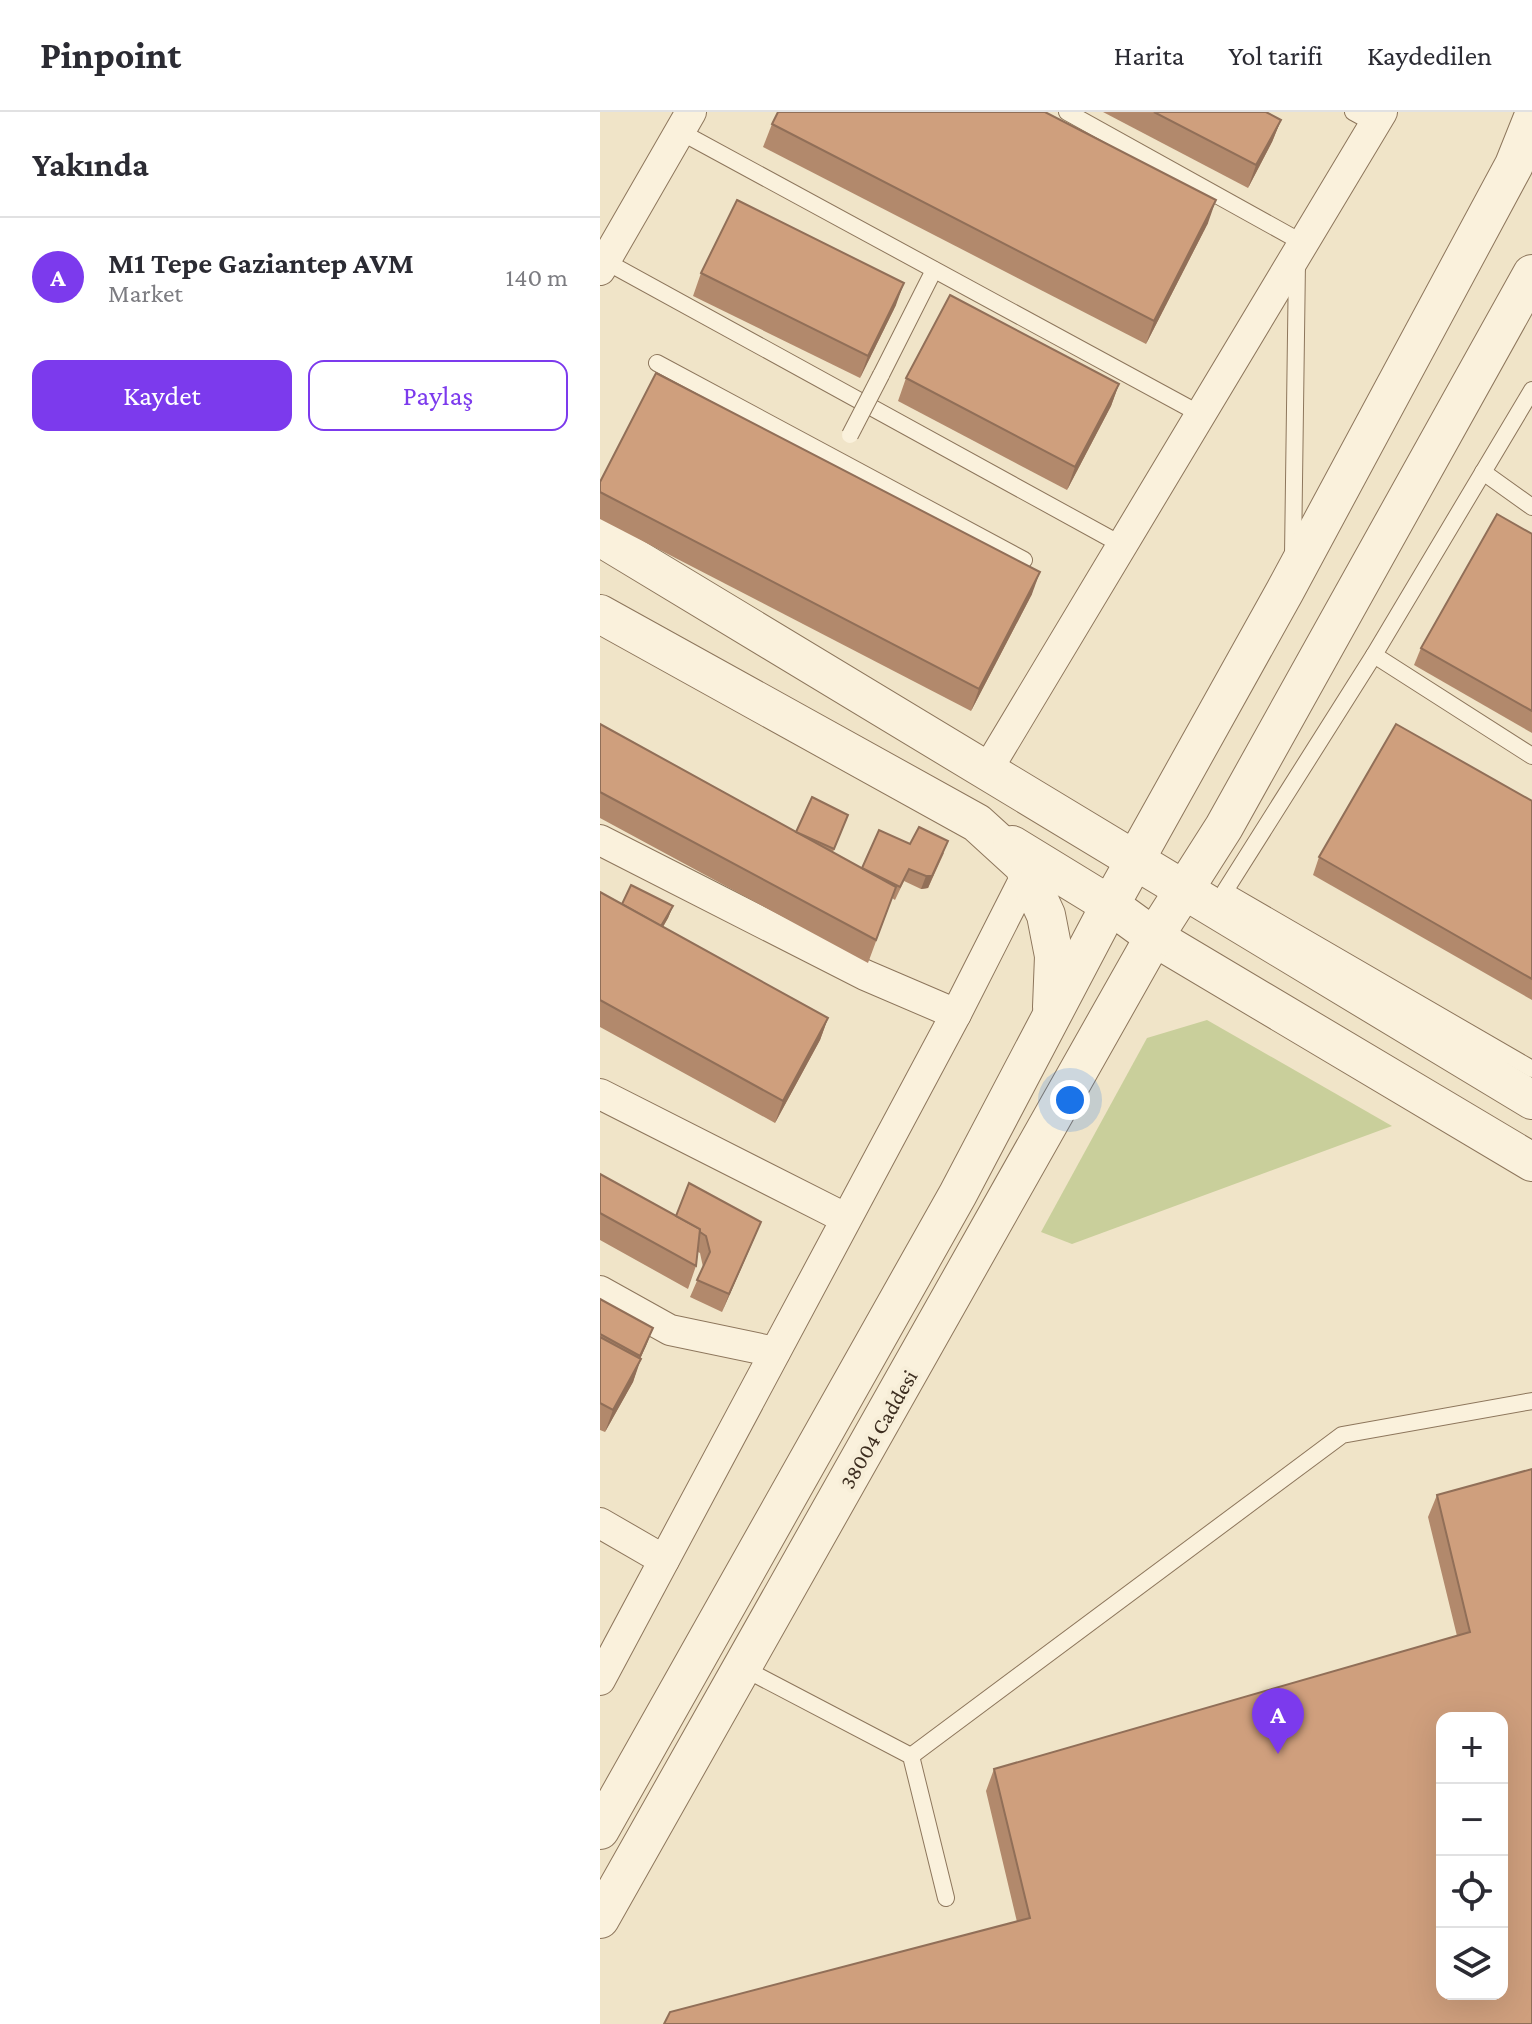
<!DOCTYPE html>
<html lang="tr">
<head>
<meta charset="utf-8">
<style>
	:root { --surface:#fff; --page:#f2f2f3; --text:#2b2b33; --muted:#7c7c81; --line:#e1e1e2; --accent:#7c3aed }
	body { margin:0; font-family:"Crimson Pro",serif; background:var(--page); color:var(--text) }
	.controls { position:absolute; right:24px; bottom:24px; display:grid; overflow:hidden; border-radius:16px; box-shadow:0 8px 32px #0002 }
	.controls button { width:72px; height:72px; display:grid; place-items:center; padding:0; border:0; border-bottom:2px solid var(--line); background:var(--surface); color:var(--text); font:40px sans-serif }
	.you { position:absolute; left:470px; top:988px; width:28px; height:28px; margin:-20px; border:6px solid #fff; border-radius:50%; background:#1a73e8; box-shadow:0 0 0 12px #1a73e833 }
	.badge { display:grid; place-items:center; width:52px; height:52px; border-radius:50%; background:var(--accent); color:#fff; font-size:26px; font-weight:700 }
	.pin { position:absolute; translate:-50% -66px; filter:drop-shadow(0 2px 4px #0008) }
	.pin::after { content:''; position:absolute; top:42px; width:28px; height:24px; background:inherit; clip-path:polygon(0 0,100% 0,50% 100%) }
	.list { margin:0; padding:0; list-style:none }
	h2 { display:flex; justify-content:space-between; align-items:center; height:104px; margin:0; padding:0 32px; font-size:34px }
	h2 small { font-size:26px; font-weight:400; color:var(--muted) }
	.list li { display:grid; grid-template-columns:52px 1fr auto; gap:24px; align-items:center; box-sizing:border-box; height:120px; padding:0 32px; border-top:2px solid var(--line) }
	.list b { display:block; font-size:30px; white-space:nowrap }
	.list p { margin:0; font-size:26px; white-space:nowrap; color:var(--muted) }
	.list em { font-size:26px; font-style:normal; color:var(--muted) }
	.actions { display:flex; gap:16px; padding:24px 32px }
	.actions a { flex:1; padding:18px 0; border:2px solid var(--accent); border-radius:16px; text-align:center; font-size:28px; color:var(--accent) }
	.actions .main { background:var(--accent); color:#fff }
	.icon { flex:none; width:44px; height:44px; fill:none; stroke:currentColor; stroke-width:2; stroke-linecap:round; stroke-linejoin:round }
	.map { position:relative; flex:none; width:932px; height:1912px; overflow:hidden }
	header { display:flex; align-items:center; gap:48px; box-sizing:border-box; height:112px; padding:0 40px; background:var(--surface); border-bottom:2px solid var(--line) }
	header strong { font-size:38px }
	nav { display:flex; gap:44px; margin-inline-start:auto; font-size:28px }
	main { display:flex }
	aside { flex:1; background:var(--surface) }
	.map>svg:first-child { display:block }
	.green { fill:#c9cf9b }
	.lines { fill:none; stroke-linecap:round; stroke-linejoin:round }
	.service-casing { stroke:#8d765c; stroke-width:18 }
	.minor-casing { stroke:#8d765c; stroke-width:32 }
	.tertiary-casing { stroke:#8d765c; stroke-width:40 }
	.service { stroke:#faf1dc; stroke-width:16 }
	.minor { stroke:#faf1dc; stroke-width:30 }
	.tertiary { stroke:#faf1dc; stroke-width:38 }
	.service-bridge-casing { stroke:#8d765c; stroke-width:18; stroke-linecap:butt }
	.service-bridge { stroke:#faf1dc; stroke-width:16 }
	.wall { fill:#b2896c }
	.shaded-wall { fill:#916f58 }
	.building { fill:#cf9f7d; stroke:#916f58; stroke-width:2; fill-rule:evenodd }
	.labels { text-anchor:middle; stroke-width:8; stroke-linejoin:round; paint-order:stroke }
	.street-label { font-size:22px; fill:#3d2e20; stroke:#f7eed8 }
</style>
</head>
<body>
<header>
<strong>Pinpoint</strong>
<nav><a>Harita</a><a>Yol tarifi</a><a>Kaydedilen</a></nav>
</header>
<main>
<aside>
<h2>Yakında<small></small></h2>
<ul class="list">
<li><span class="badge">A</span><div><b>M1 Tepe Gaziantep AVM</b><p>Market</p></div><em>140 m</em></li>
</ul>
<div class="actions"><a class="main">Kaydet</a><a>Paylaş</a></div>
</aside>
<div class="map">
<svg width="932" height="1912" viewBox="0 0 932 1912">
	<rect width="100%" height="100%" fill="#f0e4c8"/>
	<!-- green -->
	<path class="green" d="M607,908L792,1014L472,1132L441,1120L547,926Z"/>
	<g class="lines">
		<!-- service casing -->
		<g class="service-casing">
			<g id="service">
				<path d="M467,0L703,131"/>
				<path d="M753,0L775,12"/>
				<path d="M79,19L600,302"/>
				<path d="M5,149L522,433"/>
				<path d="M57,251L424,448"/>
				<path d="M281,263L334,158"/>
				<path d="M932,278L774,543L625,779L932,957"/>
				<path d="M883,360L932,395"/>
				<path d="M693,443L697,150"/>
				<path d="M774,543L932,644"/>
				<path d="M143,1556L311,1644L346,1786"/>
				<path d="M311,1644L742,1323L932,1289"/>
			</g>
		</g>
		<!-- minor casing -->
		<g class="minor-casing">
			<g id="minor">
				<path d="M0,158L91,0"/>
				<path d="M386,660L782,0"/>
				<path d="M0,728L265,863L356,902"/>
				<path d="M0,982L245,1106"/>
				<path d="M0,1179L70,1218L175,1240"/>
				<path d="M0,1411L64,1448"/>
				<path d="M0,1568L356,902L427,762"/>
			</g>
		</g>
		<!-- tertiary casing -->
		<g class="tertiary-casing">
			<g id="tertiary">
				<path d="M0,425L932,988"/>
				<path d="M0,502L377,711L423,753L446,803L454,844L452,895"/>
				<path d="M412,733L510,793L554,825L932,1050"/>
				<path d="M0,1718L358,1082L510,793L685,479L914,53L932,8"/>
				<path d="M0,1807L554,825L624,715L932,162"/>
			</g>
		</g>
		<!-- service -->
		<use href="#service" class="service"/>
		<!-- minor -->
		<use href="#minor" class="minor"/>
		<!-- tertiary -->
		<use href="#tertiary" class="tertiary"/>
		<!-- service-bridge casing -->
		<g class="service-bridge-casing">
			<path id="service-bridge" d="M250,323L281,263"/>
		</g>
		<!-- service-bridge -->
		<use href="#service-bridge" class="service-bridge"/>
	</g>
	<!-- wall -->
	<g class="wall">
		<path d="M503,0H666L681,8L672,30L648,76Z"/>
		<path d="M172,12L608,111L546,232L163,35Z"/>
		<path d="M101,161L296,193L260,266L93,184Z"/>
		<path d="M306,266L519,272L511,294L467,378L298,289Z"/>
		<path d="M0,370L432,482L371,599L0,407Z"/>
		<path d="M932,422V621L814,553L821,536Z"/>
		<path d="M0,612L196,720L248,703L233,740L262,756L310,732L344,741L328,776L321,777L304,769L295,788L292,786L268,851L0,706Z"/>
		<path d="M932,689V888L713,763L719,745Z"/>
		<path d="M0,780L22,792L73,794L68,806L63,815L228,906L220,928L175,1011L0,915Z"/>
		<path d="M0,1062L76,1104L161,1110L122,1200L90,1185L103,1155L100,1141L98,1140L96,1154L88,1177L0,1128Z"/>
		<path d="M0,1187L53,1216L40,1247L33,1270L5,1320L0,1318Z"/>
		<path d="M932,1357V1912L417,1810L386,1679L394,1657L857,1524L828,1405L837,1383Z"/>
	</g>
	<!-- shaded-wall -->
	<g class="shaded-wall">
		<path d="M681,8L672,30L648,76L656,53Z"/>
		<path d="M616,88L608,111L546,232L554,209Z"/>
		<path d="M304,171L296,193L260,266L268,244Z"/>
		<path d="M519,272L511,294L467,378L475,355Z"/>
		<path d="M440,460L432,482L371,599L379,577Z"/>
		<path d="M348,729L328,776L321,777L326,764Z"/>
		<path d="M73,794L68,806L51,835L56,823Z"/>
		<path d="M228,906L220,928L175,1011L183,989Z"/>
		<path d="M161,1110L154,1127L122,1200L129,1182Z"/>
		<path d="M53,1216L46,1234L33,1262L40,1244Z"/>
		<path d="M41,1247L33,1270L5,1320L13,1298Z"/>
	</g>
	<!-- building -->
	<g class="building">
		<path d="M178,0H445L616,88L554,209L172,12Z"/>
		<path d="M554,0H666L681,8L656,53Z"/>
		<path d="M137,88L304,171L268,244L101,161Z"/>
		<path d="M350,183L519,272L475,355L306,266Z"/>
		<path d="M56,261L440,460L379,577L0,380V370Z"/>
		<path d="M897,402L932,422V599L821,536Z"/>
		<path d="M0,612L296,775L276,828L0,680Z"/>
		<path d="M796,612L932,689V867L719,745Z"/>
		<path d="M212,685L248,703L234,737L196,720Z"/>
		<path d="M319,715L348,729L332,764H326L309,757L300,775L262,756L279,718L310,732Z"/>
		<path d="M31,773L73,794L61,814L22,792Z"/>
		<path d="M0,780L228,906L183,989L0,888Z"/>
		<path d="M0,1062L100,1117L96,1154L0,1101Z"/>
		<path d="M89,1071L161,1110L129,1182L97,1168L110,1140L106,1124L100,1120V1117L76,1104Z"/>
		<path d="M0,1187L53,1216L40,1244L0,1222Z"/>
		<path d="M0,1225L41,1247L13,1298L0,1291Z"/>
		<path d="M932,1357V1912H64L70,1900L430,1806L394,1657L870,1520L837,1383ZM842,1606H902V1882H842Z"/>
	</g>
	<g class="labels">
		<!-- street labels -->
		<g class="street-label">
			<text transform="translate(278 1317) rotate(-60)" y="8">38004 Caddesi</text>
		</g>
	</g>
</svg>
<div class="controls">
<button>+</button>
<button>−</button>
<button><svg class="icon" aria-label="locate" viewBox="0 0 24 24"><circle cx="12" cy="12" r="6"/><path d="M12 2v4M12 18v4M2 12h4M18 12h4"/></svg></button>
<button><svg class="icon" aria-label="layers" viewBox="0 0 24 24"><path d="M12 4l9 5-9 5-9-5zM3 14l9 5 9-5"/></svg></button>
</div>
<div class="you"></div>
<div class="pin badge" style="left:678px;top:1642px">A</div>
</div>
</main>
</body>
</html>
